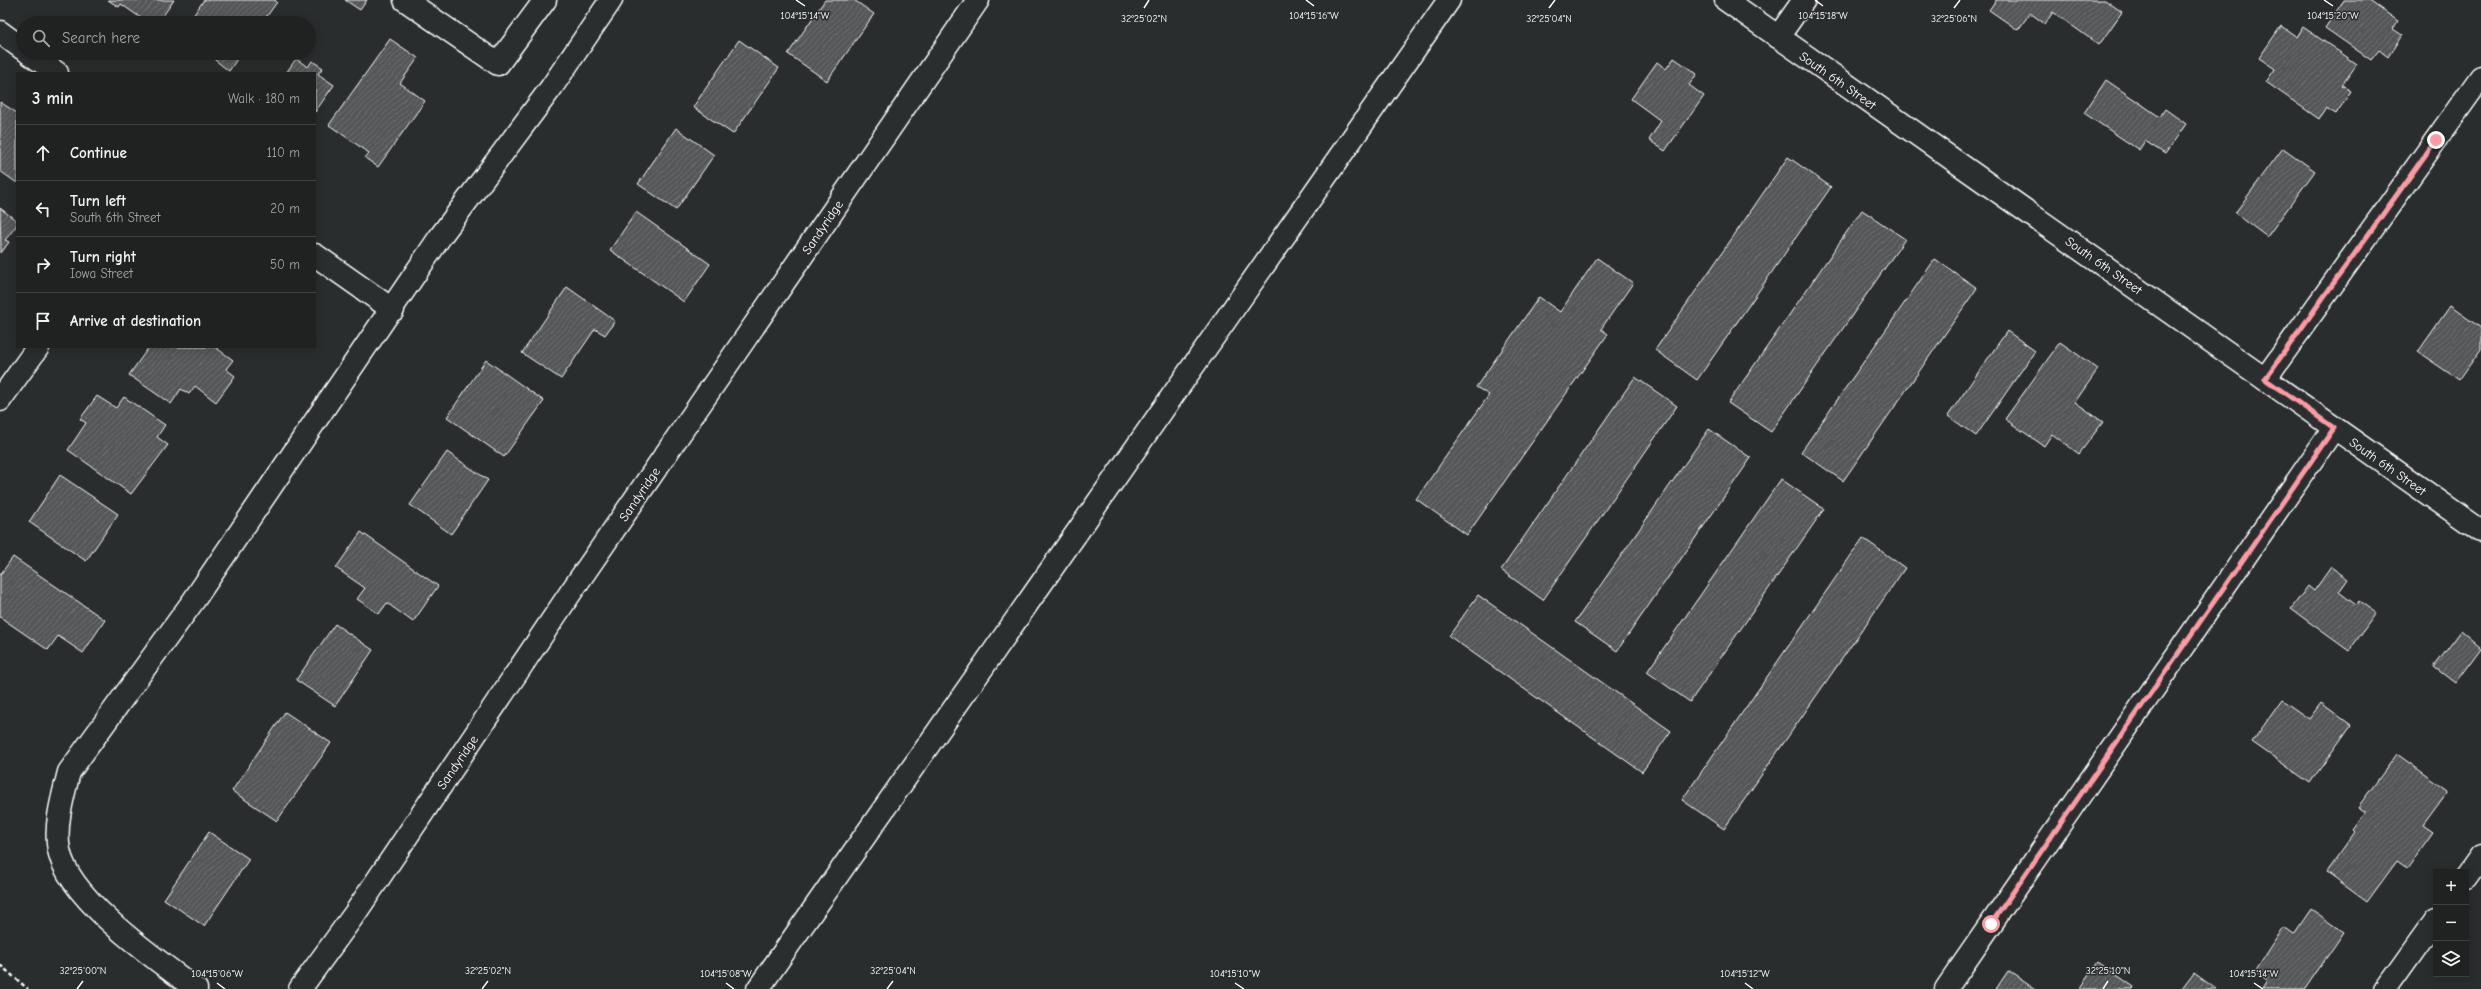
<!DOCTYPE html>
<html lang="en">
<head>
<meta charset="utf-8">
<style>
	:root { --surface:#202222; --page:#282a2a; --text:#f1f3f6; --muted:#a2a4a5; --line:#3d3f40 }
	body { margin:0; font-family:"Comic Neue",sans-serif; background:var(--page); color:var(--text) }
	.controls { position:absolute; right:12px; bottom:12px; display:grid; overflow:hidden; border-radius:0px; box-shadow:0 2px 10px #0003 }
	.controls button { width:36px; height:36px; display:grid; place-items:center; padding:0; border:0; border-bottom:1px solid var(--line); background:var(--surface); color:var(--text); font:20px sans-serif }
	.stop { position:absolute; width:12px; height:12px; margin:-9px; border:3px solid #ff9aa2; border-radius:50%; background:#fff }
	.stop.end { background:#ff9aa2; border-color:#fff; box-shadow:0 1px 4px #0008 }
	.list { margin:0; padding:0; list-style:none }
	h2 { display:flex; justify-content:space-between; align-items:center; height:52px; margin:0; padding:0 16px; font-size:17px }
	h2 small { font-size:13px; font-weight:400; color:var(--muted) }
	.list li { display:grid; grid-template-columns:26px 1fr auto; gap:12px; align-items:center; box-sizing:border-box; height:56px; padding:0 16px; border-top:1px solid var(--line) }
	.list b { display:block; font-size:15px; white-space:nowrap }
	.list p { margin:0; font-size:13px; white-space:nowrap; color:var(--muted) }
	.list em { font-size:13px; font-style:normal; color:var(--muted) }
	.icon { flex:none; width:22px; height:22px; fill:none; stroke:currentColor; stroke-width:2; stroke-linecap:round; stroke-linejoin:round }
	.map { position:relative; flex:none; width:2481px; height:989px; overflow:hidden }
	.search { position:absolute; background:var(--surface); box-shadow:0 2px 10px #0003; left:16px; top:16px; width:300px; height:44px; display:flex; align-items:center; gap:10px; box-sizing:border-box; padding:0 14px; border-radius:22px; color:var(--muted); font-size:15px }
	.panel { position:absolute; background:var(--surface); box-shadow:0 2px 10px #0003; left:16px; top:72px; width:300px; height:276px; border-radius:0px }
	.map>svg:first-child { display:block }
	.building { fill:url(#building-hatch); stroke:#fff }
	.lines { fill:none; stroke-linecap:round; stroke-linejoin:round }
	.minor-casing { stroke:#fff; stroke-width:25 }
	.path { stroke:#fff; stroke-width:2.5; stroke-dasharray:4 3; stroke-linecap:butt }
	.minor { stroke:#2a2d2e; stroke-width:22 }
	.route { stroke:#ff9aa2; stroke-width:5 }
	.ticks { fill:none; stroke:#fff; stroke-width:1.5 }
	.labels { text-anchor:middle; stroke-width:3; stroke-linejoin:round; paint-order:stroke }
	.street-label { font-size:13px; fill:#fff; stroke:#2a2d2e }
	.ticks-label { font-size:10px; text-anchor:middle; fill:#fff; stroke:#2a2d2e; stroke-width:3; stroke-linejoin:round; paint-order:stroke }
</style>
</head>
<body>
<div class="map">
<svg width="2481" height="989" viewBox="0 0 2481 989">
	<defs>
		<pattern id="building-hatch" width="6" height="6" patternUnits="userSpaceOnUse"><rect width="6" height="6" fill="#555758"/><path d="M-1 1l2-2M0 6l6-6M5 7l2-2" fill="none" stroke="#6e7071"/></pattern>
	</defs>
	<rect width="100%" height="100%" fill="#2a2d2e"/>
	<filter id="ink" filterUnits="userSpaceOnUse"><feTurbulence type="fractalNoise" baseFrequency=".025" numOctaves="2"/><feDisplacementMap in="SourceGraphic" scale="8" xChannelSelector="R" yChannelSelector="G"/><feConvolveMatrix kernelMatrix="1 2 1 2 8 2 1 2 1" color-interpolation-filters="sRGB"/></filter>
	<g filter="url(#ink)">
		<!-- building -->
		<g class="building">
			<path d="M108,0H174L158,23H148L121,4L119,7Z"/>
			<path d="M204,0H275L277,2L262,23H188Z"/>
			<path d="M345,0H367L360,10Z"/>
			<path d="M825,0H854L874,14L827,81L788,54Z"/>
			<path d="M1996,0H2105L2122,12L2099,45L2053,12L2045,24L2030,13L2018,30L1989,10Z"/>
			<path d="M2344,0H2368L2398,21L2393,29L2402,35L2388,57L2379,50L2371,60L2325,28Z"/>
			<path d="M2281,26L2297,37L2303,27L2357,64L2342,85L2351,91L2336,114L2326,108L2319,119L2266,82L2275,69L2259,58Z"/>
			<path d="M390,39L418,58L400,83L425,101L378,167L365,158L369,153L329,125Z"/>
			<path d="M739,40L779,68L733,134L693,107Z"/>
			<path d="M212,53H241L229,71L215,60L217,57Z"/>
			<path d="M1674,58L1697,74L1689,85L1704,96L1665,151L1649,140L1661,121L1631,99L1657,62L1666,69Z"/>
			<path d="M296,59L308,67L312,61L323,68L318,74L334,85L315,112V73H286Z"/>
			<path d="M2106,80L2160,117L2165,109L2186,124L2165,154L2145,141L2139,150L2084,113Z"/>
			<path d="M0,102L17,113V183L0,171Z"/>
			<path d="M676,128L714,155L676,210L638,184Z"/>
			<path d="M2283,148L2315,171L2267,237L2235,213Z"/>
			<path d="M1788,157L1831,187L1697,380L1655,350Z"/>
			<path d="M0,208L17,221V225L5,240L9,242L1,253Z"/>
			<path d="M1862,210L1905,239L1771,432L1728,403Z"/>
			<path d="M636,212L710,264L684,302L610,250Z"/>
			<path d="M1597,258L1633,283L1601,329L1608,334L1467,535L1416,499L1489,395L1476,387L1539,297L1560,312Z"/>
			<path d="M1935,259L1977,288L1843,481L1801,452Z"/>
			<path d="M567,287L615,321L605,335L595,329L561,379L522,353Z"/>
			<path d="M2450,306L2481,328V349L2459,380L2418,352Z"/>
			<path d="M2007,331L2035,351L1976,436L1948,416Z"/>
			<path d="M2060,342L2098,369L2075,402L2103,422L2079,454L2052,434L2044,446L2005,419Z"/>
			<path d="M149,347H215L233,360L226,369L235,376L216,402L195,386L189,394L181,389L171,404L129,375Z"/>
			<path d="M486,360L544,401L504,457L447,417Z"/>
			<path d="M1635,377L1677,406L1543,600L1501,570Z"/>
			<path d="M97,396L116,408L124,397L165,425L157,437L168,445L131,494L68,450L86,423L80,419Z"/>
			<path d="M1709,429L1751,458L1617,651L1575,622Z"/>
			<path d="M447,452L488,480L451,534L410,505Z"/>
			<path d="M60,475L118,514L86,561L29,522Z"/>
			<path d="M1781,479L1824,509L1690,702L1647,672Z"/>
			<path d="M361,532L438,586L413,622L387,603L379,614L357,599L365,588L336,568Z"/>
			<path d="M1863,538L1905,568L1724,829L1682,800Z"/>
			<path d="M13,557L105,620L83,653L58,636L48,650L0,617V575Z"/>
			<path d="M2331,567L2348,579L2339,592L2356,605L2359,601L2376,613L2349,651L2291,609L2308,586L2314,591Z"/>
			<path d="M1478,595L1671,731L1642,772L1449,636Z"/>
			<path d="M335,624L373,650L335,706L296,680Z"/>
			<path d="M2461,631L2481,648L2455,683L2434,667Z"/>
			<path d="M2282,700L2309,719L2321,703L2351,725L2310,783L2252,742Z"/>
			<path d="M285,712L331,743L277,821L232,791Z"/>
			<path d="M2397,754L2448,791L2423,825L2433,832L2407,868L2397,861L2367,902L2326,872L2355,832L2353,830L2366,812L2358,807Z"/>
			<path d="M209,832L249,859L204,926L164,899Z"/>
			<path d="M2311,909L2344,932L2305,989H2262L2267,981L2254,972L2284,927L2294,934Z"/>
			<path d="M2098,962L2134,987L2133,989H2079Z"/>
			<path d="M2008,971L2035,989H1996Z"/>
			<path d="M2194,973L2216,989H2182Z"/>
		</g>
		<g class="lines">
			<!-- minor casing -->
			<g class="minor-casing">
				<g id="minor">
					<path d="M405,0L498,64L545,0"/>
					<path d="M1726,0L2481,531"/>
					<path d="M0,32L23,49"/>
					<path d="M1778,37L1804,0"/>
					<path d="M29,53L57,73"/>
					<path d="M315,255L393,310"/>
					<path d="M2265,379L2481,77"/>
					<path d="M0,400L38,347"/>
					<path d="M2466,877L2481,856"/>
					<path d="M196,989C157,960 68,899 59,850C54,826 63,796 69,772L194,600L440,237L551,88L611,0"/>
					<path d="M300,989L356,912L571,592L978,0"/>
					<path d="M758,989L1449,0"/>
					<path d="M1946,989L2334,428"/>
					<path d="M2386,989L2436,919"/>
				</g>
			</g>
			<!-- path -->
			<path class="path" d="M0,965L28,989"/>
			<!-- minor -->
			<use href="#minor" class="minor"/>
		</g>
	</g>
	<g class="lines" filter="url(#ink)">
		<!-- route -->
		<path class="route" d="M1991,924L2334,428L2265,379L2436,140"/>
	</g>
	<!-- ticks -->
	<path class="ticks" d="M796,0L805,6M1306,0L1314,6M1815,0L1823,6M2324,0L2333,6M1144,8L1149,0M1549,8L1555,0M1954,8L1960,0M217,983L225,989M726,983L734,989M1235,983L1244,989M1745,983L1753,989M2254,983L2263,989M77,989L83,981M482,989L488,981M887,989L893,981M2103,989L2108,981"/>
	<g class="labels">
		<!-- street labels -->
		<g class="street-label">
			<text transform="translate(1838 80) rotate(35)" y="5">South 6th Street</text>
			<text transform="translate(822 227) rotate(-56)" y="5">Sandyridge</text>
			<text transform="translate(2104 265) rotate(35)" y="5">South 6th Street</text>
			<text transform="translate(2388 466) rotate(35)" y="5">South 6th Street</text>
			<text transform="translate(639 494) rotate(-56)" y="5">Sandyridge</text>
			<text transform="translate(457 762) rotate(-56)" y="5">Sandyridge</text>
		</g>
	</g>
	<g class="ticks-label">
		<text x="805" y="19">104°15'14"W</text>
		<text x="1823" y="19">104°15'18"W</text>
		<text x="1314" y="19">104°15'16"W</text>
		<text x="2333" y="19">104°15'20"W</text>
		<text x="1144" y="22">32°25'02"N</text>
		<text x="1549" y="22">32°25'04"N</text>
		<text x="1954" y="22">32°25'06"N</text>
		<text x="83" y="974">32°25'00"N</text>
		<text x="488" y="974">32°25'02"N</text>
		<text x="893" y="974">32°25'04"N</text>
		<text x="2108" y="974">32°25'10"N</text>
		<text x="217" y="977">104°15'06"W</text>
		<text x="726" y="977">104°15'08"W</text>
		<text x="1235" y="977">104°15'10"W</text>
		<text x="1745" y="977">104°15'12"W</text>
		<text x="2254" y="977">104°15'14"W</text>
	</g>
</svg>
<div class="controls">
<button>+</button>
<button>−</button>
<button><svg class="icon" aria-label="layers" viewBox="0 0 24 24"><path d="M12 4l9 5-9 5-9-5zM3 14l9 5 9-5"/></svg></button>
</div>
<div class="stop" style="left:1991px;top:924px"></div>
<div class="stop end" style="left:2436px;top:140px"></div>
<div class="search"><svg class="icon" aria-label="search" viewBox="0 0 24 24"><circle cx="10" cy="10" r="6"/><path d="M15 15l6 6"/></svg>Search here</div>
<section class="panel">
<h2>3 min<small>Walk · 180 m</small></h2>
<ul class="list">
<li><svg class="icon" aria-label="ahead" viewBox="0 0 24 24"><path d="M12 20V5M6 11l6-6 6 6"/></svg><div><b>Continue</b></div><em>110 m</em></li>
<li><svg class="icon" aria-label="left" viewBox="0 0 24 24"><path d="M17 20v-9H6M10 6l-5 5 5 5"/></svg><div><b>Turn left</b><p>South 6th Street</p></div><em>20 m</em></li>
<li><svg class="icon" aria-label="right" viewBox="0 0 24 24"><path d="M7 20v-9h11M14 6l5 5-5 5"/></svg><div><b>Turn right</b><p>Iowa Street</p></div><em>50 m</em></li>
<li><svg class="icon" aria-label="arrive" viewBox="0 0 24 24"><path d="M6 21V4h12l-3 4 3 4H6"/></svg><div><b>Arrive at destination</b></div></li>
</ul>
</section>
</div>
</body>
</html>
